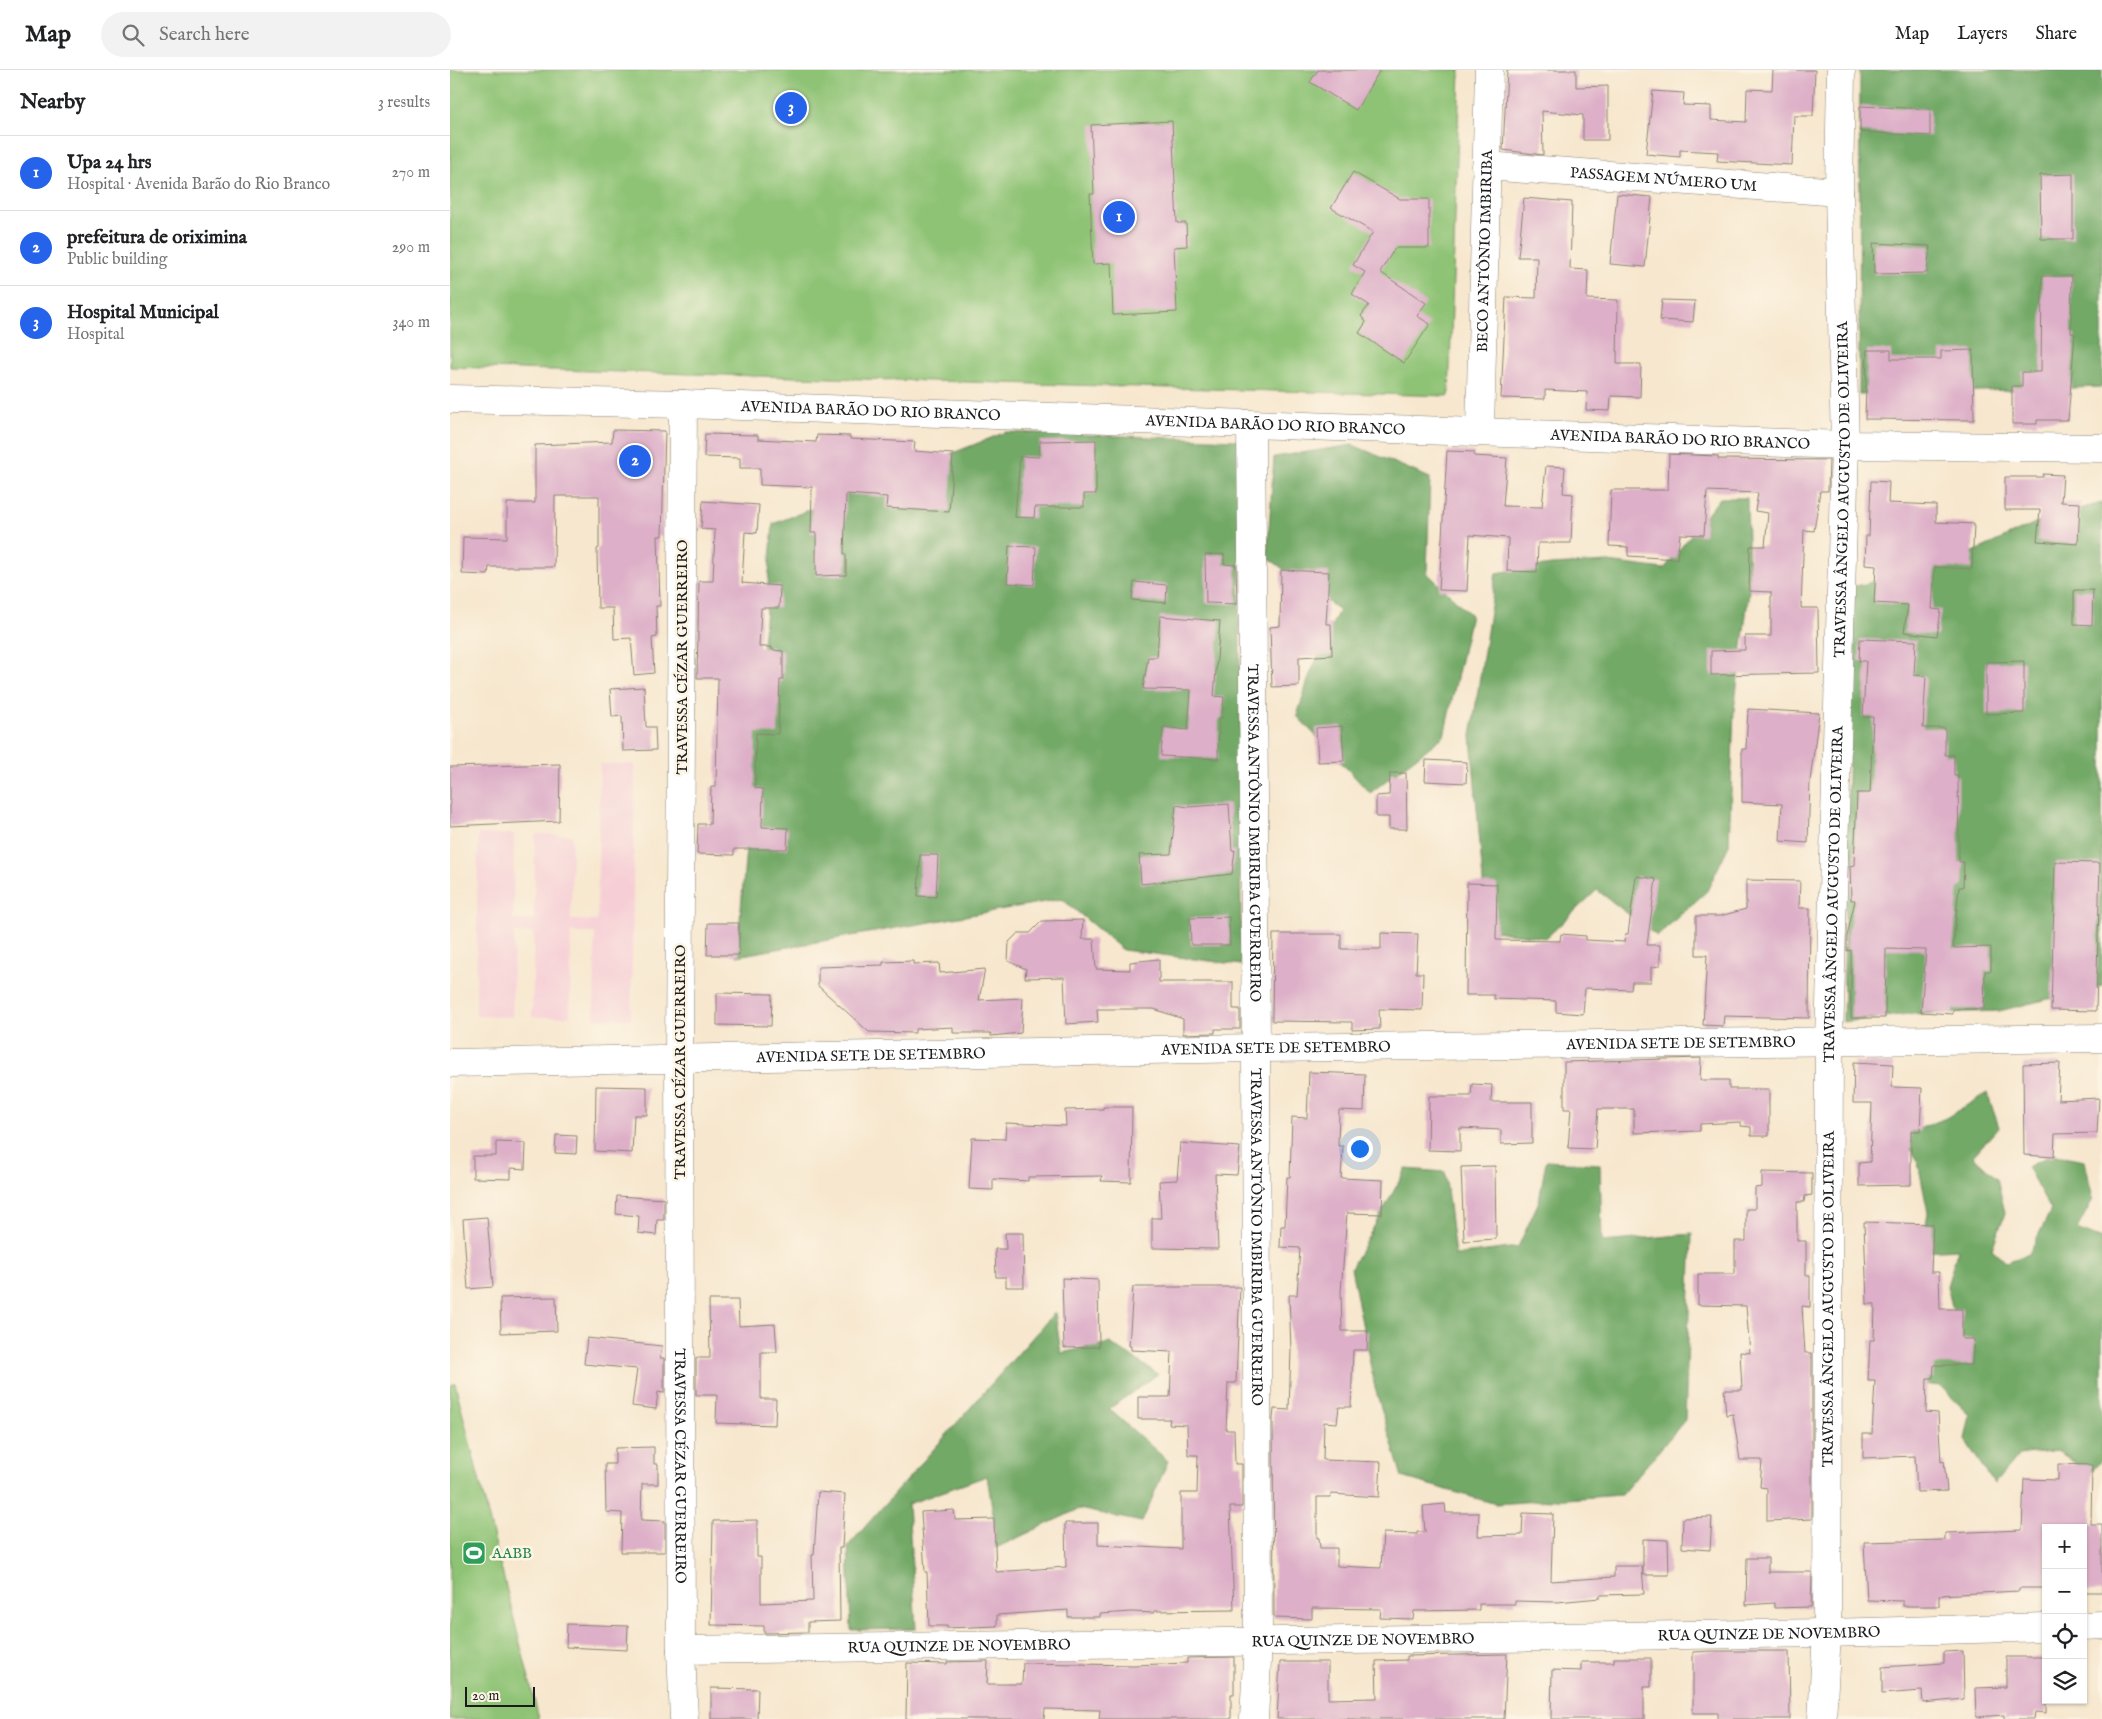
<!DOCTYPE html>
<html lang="en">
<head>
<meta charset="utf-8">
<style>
	:root { --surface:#fff; --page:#f2f2f2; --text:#202124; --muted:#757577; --line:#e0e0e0; --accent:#2563eb }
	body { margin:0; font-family:"IM FELL English",serif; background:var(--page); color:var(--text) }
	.controls { position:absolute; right:15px; bottom:15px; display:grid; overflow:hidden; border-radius:0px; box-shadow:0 1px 4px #0004 }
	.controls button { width:45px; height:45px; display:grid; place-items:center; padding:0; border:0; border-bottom:1px solid var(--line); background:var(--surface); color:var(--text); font:25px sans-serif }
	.scale { position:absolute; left:15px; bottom:12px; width:70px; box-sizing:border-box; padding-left:5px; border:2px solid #1c1c1c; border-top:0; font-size:14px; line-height:18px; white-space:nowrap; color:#1c1c1c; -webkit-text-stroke:4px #fcf5e5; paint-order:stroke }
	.you { position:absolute; left:909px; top:1078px; width:18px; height:18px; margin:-12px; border:4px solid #fff; border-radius:50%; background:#1a73e8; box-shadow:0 0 0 8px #1a73e833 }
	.badge { display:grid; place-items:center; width:32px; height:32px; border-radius:50%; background:var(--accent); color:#fff; font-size:16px; font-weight:700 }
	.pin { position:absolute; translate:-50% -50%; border:2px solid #fff; box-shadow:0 1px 5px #0006 }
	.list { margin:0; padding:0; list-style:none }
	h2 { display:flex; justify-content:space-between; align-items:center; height:65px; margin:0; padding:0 20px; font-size:21px }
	h2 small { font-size:16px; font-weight:400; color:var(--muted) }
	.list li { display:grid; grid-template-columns:32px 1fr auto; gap:15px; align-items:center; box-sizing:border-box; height:75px; padding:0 20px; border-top:1px solid var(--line) }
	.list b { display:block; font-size:19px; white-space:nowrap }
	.list p { margin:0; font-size:16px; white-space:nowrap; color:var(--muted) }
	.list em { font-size:16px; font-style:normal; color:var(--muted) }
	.icon { flex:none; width:28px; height:28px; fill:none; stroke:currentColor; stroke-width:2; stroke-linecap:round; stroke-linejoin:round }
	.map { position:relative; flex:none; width:1652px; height:1649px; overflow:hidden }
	header { display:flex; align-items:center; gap:30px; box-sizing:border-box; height:70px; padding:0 25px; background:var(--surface); border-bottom:1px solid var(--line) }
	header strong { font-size:24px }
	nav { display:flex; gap:28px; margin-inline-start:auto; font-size:18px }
	.search { width:350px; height:45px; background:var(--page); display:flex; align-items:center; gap:12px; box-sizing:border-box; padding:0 18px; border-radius:28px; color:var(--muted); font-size:19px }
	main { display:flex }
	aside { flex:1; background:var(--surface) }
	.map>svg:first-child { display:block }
	.built { fill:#f6cfd6 }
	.green { fill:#8ec375; stroke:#557048 }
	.forest { fill:#72a966; stroke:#476241 }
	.building { fill:#ddafc8 }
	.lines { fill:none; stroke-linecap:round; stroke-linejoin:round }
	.minor-casing { stroke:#8a8275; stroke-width:29 }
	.minor { stroke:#fff; stroke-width:28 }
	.labels { text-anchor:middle; stroke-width:5; stroke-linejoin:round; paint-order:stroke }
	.street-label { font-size:15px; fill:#1c1c1c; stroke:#fcf5e5 }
	.leisure-label { font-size:15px; fill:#27864d; stroke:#fcf5e5; text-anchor:start }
</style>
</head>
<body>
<header>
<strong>Map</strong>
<div class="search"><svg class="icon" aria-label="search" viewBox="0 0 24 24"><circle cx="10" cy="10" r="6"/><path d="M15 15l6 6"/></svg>Search here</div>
<nav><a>Map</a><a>Layers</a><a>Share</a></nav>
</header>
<main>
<aside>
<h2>Nearby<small>3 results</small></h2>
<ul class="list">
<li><span class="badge">1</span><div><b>Upa 24 hrs</b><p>Hospital · Avenida Barão do Rio Branco</p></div><em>270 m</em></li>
<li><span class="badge">2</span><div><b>prefeitura de oriximina</b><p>Public building</p></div><em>290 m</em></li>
<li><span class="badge">3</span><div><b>Hospital Municipal</b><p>Hospital</p></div><em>340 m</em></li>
</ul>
</aside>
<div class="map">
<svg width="1652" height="1649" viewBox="0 0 1652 1649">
	<rect width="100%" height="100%" fill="#fcf5e5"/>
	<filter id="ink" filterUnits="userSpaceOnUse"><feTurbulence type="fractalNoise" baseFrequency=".02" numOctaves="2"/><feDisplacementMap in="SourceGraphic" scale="10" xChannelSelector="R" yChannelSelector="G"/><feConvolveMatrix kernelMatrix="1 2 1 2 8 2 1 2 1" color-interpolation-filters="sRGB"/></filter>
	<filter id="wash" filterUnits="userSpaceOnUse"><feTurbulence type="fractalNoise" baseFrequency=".0096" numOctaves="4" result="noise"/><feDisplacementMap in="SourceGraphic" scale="20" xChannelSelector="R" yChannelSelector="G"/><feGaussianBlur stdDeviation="1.12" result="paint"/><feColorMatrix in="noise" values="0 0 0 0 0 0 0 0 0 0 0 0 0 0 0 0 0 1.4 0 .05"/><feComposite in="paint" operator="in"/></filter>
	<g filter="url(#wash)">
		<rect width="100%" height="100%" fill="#f7e7ce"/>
		<!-- built -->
		<path class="built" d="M150,694H185L181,949L144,948L145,863H121L120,947H82L84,863H64L62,947L26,946L28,764H64L63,850H84L85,764L122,765L121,850L147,851Z"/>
		<!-- green -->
		<g class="green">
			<path d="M0,0H1010L999,326L0,297Z"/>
			<path d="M5,1313L89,1649H0V1316Z"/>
		</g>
		<!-- forest -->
		<g class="forest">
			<path d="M1410,0H1652V317L1409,325Z"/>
			<path d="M556,362L789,370L791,895L673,880L612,829L287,886L323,454Z"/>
			<path d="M903,375L980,408L977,503L1021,545L994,666L920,723L847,646L860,604L889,540L817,487L824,387Z"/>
			<path d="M1270,428H1297L1299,521L1284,640L1279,775L1257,821L1207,866L1147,820L1096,868L1037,860L1021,666L1046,503L1101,495L1158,492L1214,499Z"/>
			<path d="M1652,433V916L1549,941L1458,944L1393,952L1402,517L1498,494L1596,448Z"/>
			<path d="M1537,1023L1549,1057L1523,1086L1547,1108L1555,1143L1542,1179L1556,1192L1579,1184L1601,1140L1577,1097L1601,1085L1635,1091L1643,1129L1627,1159L1650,1168L1652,1167V1389L1640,1404L1607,1380L1569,1385L1544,1414L1515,1370L1520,1345L1490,1316L1459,1312L1505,1248L1497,1216L1508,1179L1471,1181L1478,1143L1468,1092L1454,1065L1496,1048Z"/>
			<path d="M1096,1091L1150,1094L1152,1172L1242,1164L1235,1350L1171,1425L1046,1434L952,1407L925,1318L901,1198L956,1099L995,1102L1005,1185L1068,1177L1089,1131Z"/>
			<path d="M605,1242L611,1283L660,1273L708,1304L659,1339L718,1391L692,1452L629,1439L546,1478L544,1449L537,1406L458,1434L466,1559L401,1560L398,1476Z"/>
		</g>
		<g id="blocks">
			<!-- building -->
			<g class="building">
				<path d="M868,0H930L906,40L860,12Z"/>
				<path d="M1057,0H1126V17L1158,16V70H1133V45L1092,41L1093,85L1053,80Z"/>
				<path d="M1323,0H1365L1363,46H1344L1342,95L1267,91L1268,82L1230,80V87L1196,84L1203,21L1234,23L1233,35L1261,36V50L1296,52L1297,19L1322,20Z"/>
				<path d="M1410,36L1480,39V66L1410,62Z"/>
				<path d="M722,51L727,153H736L737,176L724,177L727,242L663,245L661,193L643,194L640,124H644L641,55Z"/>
				<path d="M903,102L950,129H979V178H945L930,202L976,233L967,246L980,254L954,293L909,263L916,252L911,246L919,235L902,224L915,202L903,195L923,162L881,138Z"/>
				<path d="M1623,104V169H1591L1590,105Z"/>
				<path d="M1167,124L1202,127L1195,197L1160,194Z"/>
				<path d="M1074,128L1122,132L1120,199L1138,200L1137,229L1168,230L1167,294H1191L1190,327L1161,326L1160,341L1136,340L1137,322L1095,320V329L1051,328L1056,227L1086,228L1087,187H1068Z"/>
				<path d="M1423,173L1480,176L1477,203L1424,204Z"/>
				<path d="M1592,206H1622L1621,263L1625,264L1618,350H1587V354H1562V316H1572V302H1591Z"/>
				<path d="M1212,230L1245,231L1243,252L1210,250Z"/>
				<path d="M1417,280H1441V289H1491V281L1523,280L1524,350L1415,349Z"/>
				<path d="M163,360L215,361L212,466H208L210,536H206L207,567L202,568L204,603L184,605L181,568L164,569L163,538H148L147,479L149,478V426H105L104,497H39L38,505L12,504L13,467L57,468V433H85V375L162,372Z"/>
				<path d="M255,364L308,365V369L366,372L367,365L400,366V369L465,372L464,381L503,384L499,442L436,438L437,427L396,424L394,484H396V505L366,506V463H361L362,417L310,415V398H290V388L254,387Z"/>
				<path d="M646,370V424H634V437H585L584,448L565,447L570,386L589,387L590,371Z"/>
				<path d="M997,381L1024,382V386L1057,388L1053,436L1092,437L1096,396L1115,397L1113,423L1123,424L1121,473H1088L1087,502L1057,501L1058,468L1020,465L1017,521L989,520Z"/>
				<path d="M1219,384L1268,386V389L1379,390L1378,421H1370L1364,461L1354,460L1351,538H1368L1369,603L1261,605V581L1295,580V566H1321V522L1299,521L1300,476H1315L1318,443L1305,441L1308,423L1257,421L1254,465L1230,464L1227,489L1178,486V477L1159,476L1161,420H1218Z"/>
				<path d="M1593,404L1613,405L1611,432L1630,433L1628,474L1587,471L1590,440H1555V407H1593Z"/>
				<path d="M1421,411L1439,412L1438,433L1486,435V452L1524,454L1522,499L1485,497L1482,539L1491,540L1487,566L1454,562L1458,535L1424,533L1426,496L1415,495L1416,466H1419Z"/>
				<path d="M253,431L309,435L307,463L295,462L292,513L330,516L329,538H311L309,577H322V580L333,581V610H330L328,664L306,663L305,718L313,719L312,757L338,758L337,779H284V785L247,784L248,754H260L261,717H266L268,608H247L249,511H263L265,460L251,459Z"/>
				<path d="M559,476L586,477L584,515L557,513Z"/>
				<path d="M774,484V494L786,495L787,534L756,533L755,485Z"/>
				<path d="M831,500L879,502L876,554H881L882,585L849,587V616L822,617L820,557L830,556Z"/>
				<path d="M684,512L717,515L716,533L682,530Z"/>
				<path d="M1624,520H1643L1642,555L1624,554Z"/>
				<path d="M710,546L770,551L764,626L774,627L772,648H769L768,689L711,686L713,657L738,660L741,620L693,619L698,587H707Z"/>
				<path d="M1410,569L1466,571L1464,605L1476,606L1473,658H1495V685H1504V705H1508L1509,792H1514L1513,817H1509L1503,878L1541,877V901H1535L1534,939H1503V944L1471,942L1476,880L1436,879L1435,948H1401V880L1397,881V867L1405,830H1401L1400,796L1404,795L1407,723H1420L1423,647H1413L1416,591H1409Z"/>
				<path d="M1574,591V643L1536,644V592Z"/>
				<path d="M194,617L196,657H205L206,680L173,681L172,646L162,647L160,619Z"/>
				<path d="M1298,639L1369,643L1360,711L1358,773L1330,771L1332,734L1292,732V679H1296Z"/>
				<path d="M892,656L894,691L868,692L866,658Z"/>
				<path d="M976,690L1017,692L1016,713L975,711Z"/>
				<path d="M110,694L109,751L0,756V697Z"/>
				<path d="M940,703H956L957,759H939V747H926V726L939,725Z"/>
				<path d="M779,734L782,781L785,780L782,804L691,814L689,785L721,784L726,735L738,737Z"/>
				<path d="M470,785H488L486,827L468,826Z"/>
				<path d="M1605,792L1650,793L1646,941L1601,940Z"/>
				<path d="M1186,806L1206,809L1197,875H1210V896L1201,897V912H1182L1181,920L1135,918L1133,944L1106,942V931L1044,929V925H1016L1017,813L1047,814L1046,870L1110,871L1111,864L1136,866V870L1174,872L1175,864H1178Z"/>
				<path d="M1296,810L1350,811L1349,838H1360L1359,948L1274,946L1273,956L1253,955L1257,885H1246V846H1270L1296,839Z"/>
				<path d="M779,847L780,875H741L740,848Z"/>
				<path d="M633,850L632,869H644L646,899L680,900V892L709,889V912H783V939H790V959H765V963L733,964V949L704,939H647L648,952L616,954L614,907L575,908L576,899L558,891L559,872L568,863H580L592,851Z"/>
				<path d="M258,853H289V885H257Z"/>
				<path d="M931,863L968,864L966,903H973L972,940L929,939L930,959L902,960V952L822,951L823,864H891V879H931Z"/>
				<path d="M463,891V894L489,893L490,903L535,899L529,930L573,928L571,963L541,966V963H503V957L465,959V963L419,962L368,916V897L433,895V892Z"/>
				<path d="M267,923L322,924L321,956L267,955Z"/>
				<path d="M1251,988L1250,1010H1279V1019H1319V1066H1301V1057L1291,1056V1052L1250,1054V1061L1184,1063V1039H1148L1145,1079L1118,1078L1121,1039H1114V992Z"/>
				<path d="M1404,992L1443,994L1442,1017L1472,1018L1470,1061H1461V1115L1409,1116V1093L1420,1092L1422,1033H1403Z"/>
				<path d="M1610,993L1608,1030L1649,1028L1647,1063L1605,1064L1604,1087L1574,1085L1573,994Z"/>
				<path d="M859,1002L915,1004L914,1041L889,1040L888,1076H893L891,1108L933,1110L932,1144L897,1143L891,1222L892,1261H918L917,1280H903L901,1337H889L887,1353L874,1352L873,1390L931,1392L929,1427L881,1424L880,1427H867V1468H869L870,1478H887V1496L931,1498L933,1463L967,1464V1462H975L973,1436L995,1434L996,1443H1029L1028,1466L1072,1465L1073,1443L1103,1444L1101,1511L1164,1507V1496H1192L1194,1524L1150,1525V1528L1107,1532L1065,1531V1534H1029V1540L964,1541L963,1549L930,1548L931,1539L862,1538V1549L824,1548L823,1349L824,1339L839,1340L841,1280L839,1225H847L850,1178L830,1177L831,1156H835L837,1107H840L842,1047L857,1048Z"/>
				<path d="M1022,1014L1042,1015L1041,1032H1082V1073L1051,1074V1060L1010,1058V1081L978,1080L979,1026H1021Z"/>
				<path d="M146,1016L197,1017V1045H184L182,1083L145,1081Z"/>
				<path d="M653,1037H682L681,1112L651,1111L652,1106L578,1107V1111L543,1109V1120L519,1119L522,1068L555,1069L556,1053L616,1056L615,1040L653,1039Z"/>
				<path d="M106,1065L127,1066L126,1084L105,1083Z"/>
				<path d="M46,1072L76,1073L75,1099L61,1098V1109L23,1108V1086H46Z"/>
				<path d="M730,1073L790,1077L787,1105L765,1104L768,1179L702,1178V1148H711L709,1111L727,1110Z"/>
				<path d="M1045,1096L1046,1169L1014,1171L1011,1097Z"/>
				<path d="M1312,1102L1362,1103V1125L1355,1126L1354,1132H1347V1171H1356V1205H1360V1237L1352,1236L1355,1283H1362V1449L1317,1451V1418L1310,1417L1312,1390H1290L1283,1344L1276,1345L1274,1320H1292L1290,1282L1300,1283L1296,1236L1248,1235V1204H1285V1171H1296V1139H1305V1118L1312,1117Z"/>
				<path d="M167,1126L214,1129V1150H207L206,1165L188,1163L189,1146L166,1144Z"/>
				<path d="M37,1147L43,1217L18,1219L13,1149Z"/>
				<path d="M1414,1152L1483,1154L1481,1202H1489L1490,1239H1512V1269H1524L1522,1295H1484L1483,1308H1477L1476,1342L1488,1343L1491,1392L1494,1391L1497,1421L1467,1422L1465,1386L1413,1388V1364H1422L1425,1311H1418L1420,1270H1424L1425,1234H1417Z"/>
				<path d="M555,1163H573L574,1217H556V1207H546L545,1179H556Z"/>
				<path d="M612,1208L648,1210L649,1277L614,1278Z"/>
				<path d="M683,1217H790L786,1313H778L776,1360H784L785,1394H792V1437H780L784,1540L704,1541V1543L682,1542L650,1544V1547H618V1540L547,1545V1556L497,1558V1556H479L477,1502H475L471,1442L504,1440L505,1450L544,1449L546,1502L616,1497L615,1453H648V1475L731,1479V1423H747L748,1385H738L737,1355L719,1354L720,1349H688V1327H720L722,1282L681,1280V1276H679Z"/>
				<path d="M106,1227L107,1261L51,1263L50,1228Z"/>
				<path d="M259,1230H288L289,1256L325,1254L327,1282H311V1329H326L325,1355L266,1353L267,1325H246V1288H260Z"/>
				<path d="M137,1268L212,1276L210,1288H214V1323L208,1322L206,1339L182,1336L187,1299L134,1294Z"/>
				<path d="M204,1377V1394H208V1414H192L191,1450L215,1451V1482H171L172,1443L156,1442L155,1394H165V1378Z"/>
				<path d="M1608,1394L1642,1395L1641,1454H1652V1522H1633V1458H1596V1518H1569V1521L1489,1525V1536H1453V1531L1417,1530L1414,1472L1495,1470V1463L1572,1460L1574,1409L1608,1410Z"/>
				<path d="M368,1422L395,1424L392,1478H389L390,1551L358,1552V1562L314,1563V1556L261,1555L263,1451L307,1450V1487H311V1533L363,1531L362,1485H364Z"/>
				<path d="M1262,1447L1260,1480L1232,1478L1233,1448Z"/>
				<path d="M1193,1469L1218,1470L1219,1505H1193Z"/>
				<path d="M1297,1488H1318V1502H1362L1361,1537L1324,1538V1533L1296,1535Z"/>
				<path d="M117,1554L178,1556L177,1580L116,1577Z"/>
				<path d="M1261,1581H1339L1340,1649H1268V1643H1243V1582Z"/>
				<path d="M1513,1581L1514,1629L1473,1633L1472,1621L1432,1624V1597L1494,1593V1582Z"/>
				<path d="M1057,1584L1054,1649H827L830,1592H878V1629L927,1628L926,1591L957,1590V1586Z"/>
				<path d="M784,1587V1624H781V1649H649L650,1640L595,1639L594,1649H456L457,1593L497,1594V1592L538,1591L537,1614H572L573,1593L684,1595L737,1593V1588Z"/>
				<path d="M1556,1587H1596V1643L1585,1642L1584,1649H1554V1645L1526,1647L1525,1618L1556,1617Z"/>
				<path d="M1164,1588H1201V1617H1194V1649H1101L1102,1600L1131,1601V1592H1164Z"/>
				<path d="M261,1618L308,1619L307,1649H261Z"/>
			</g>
		</g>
	</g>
	<g filter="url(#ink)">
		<use href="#blocks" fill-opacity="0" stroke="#8a8275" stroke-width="1"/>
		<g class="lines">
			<!-- minor casing -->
			<g class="minor-casing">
				<g id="minor">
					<path id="s1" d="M1036,96L1389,122"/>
					<path id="s2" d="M0,329L233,334L1395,375L1652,378"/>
					<path id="s3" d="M233,334L229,990L231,1580L234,1649"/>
					<path id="s4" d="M801,355L806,978L808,1571L804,1649"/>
					<path id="s5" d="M1030,361L1039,0"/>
					<path id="s6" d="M0,993L806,978L1652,968"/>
					<path d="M1633,1556L1652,1555"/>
					<path id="s7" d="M231,1580L1377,1563L1596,1557"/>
					<path id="s8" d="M1372,1649L1377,1563L1379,972L1395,375L1389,122L1391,0"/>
				</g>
			</g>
			<!-- minor -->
			<use href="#minor" class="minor"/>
		</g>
	</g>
	<!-- icons -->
	<defs>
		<g id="stadium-square" transform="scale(1.25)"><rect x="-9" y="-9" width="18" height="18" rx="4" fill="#2e9e5b" stroke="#fcf5e5"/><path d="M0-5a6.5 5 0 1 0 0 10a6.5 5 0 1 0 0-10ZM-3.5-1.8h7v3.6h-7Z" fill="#fff"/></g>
	</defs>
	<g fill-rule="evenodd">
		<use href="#stadium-square" x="24" y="1483"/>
	</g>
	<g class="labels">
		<!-- street labels -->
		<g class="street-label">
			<text dy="5" stroke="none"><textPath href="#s1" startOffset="178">PASSAGEM NÚMERO UM</textPath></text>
			<text dy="5" stroke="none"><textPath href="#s5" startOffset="180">BECO ANTÔNIO IMBIRIBA</textPath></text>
			<text dy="5" stroke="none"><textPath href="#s2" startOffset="421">AVENIDA BARÃO DO RIO BRANCO</textPath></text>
			<text dy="5" stroke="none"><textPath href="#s2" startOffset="826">AVENIDA BARÃO DO RIO BRANCO</textPath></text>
			<text dy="5" stroke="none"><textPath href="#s2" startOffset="1231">AVENIDA BARÃO DO RIO BRANCO</textPath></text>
			<text dy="5" stroke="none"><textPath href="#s8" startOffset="1230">TRAVESSA ÂNGELO AUGUSTO DE OLIVEIRA</textPath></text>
			<text transform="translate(232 587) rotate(-90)" y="5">TRAVESSA CÉZAR GUERREIRO</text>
			<text dy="5" stroke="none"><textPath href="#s4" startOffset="408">TRAVESSA ANTÔNIO IMBIRIBA GUERREIRO</textPath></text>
			<text dy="5" stroke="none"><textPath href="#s8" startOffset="825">TRAVESSA ÂNGELO AUGUSTO DE OLIVEIRA</textPath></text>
			<text dy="5" stroke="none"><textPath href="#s6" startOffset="1231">AVENIDA SETE DE SETEMBRO</textPath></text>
			<text dy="5" stroke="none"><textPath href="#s6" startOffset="826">AVENIDA SETE DE SETEMBRO</textPath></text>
			<text dy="5" stroke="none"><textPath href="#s6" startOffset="421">AVENIDA SETE DE SETEMBRO</textPath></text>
			<text transform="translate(230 992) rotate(-90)" y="5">TRAVESSA CÉZAR GUERREIRO</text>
			<text dy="5" stroke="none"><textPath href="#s4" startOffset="812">TRAVESSA ANTÔNIO IMBIRIBA GUERREIRO</textPath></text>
			<text dy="5" stroke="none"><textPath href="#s8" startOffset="420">TRAVESSA ÂNGELO AUGUSTO DE OLIVEIRA</textPath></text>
			<text dy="5" stroke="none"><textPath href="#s3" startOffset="1062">TRAVESSA CÉZAR GUERREIRO</textPath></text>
			<text dy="5" stroke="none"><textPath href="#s7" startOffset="1088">RUA QUINZE DE NOVEMBRO</textPath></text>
			<text dy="5" stroke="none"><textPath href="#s7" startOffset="682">RUA QUINZE DE NOVEMBRO</textPath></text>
			<text dy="5" stroke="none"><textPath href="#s7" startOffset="278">RUA QUINZE DE NOVEMBRO</textPath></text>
		</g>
		<!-- leisure labels -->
		<g class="leisure-label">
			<text x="42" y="1488">AABB</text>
		</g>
	</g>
</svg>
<div class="controls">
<button>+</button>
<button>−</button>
<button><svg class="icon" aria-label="locate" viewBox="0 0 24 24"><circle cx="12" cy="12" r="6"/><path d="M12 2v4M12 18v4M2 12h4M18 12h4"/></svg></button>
<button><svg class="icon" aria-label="layers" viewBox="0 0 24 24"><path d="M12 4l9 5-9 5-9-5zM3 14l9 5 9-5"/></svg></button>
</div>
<div class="scale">20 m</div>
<div class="you"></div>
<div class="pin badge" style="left:669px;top:147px">1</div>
<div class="pin badge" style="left:185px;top:391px">2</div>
<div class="pin badge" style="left:341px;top:38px">3</div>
</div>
</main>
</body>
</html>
